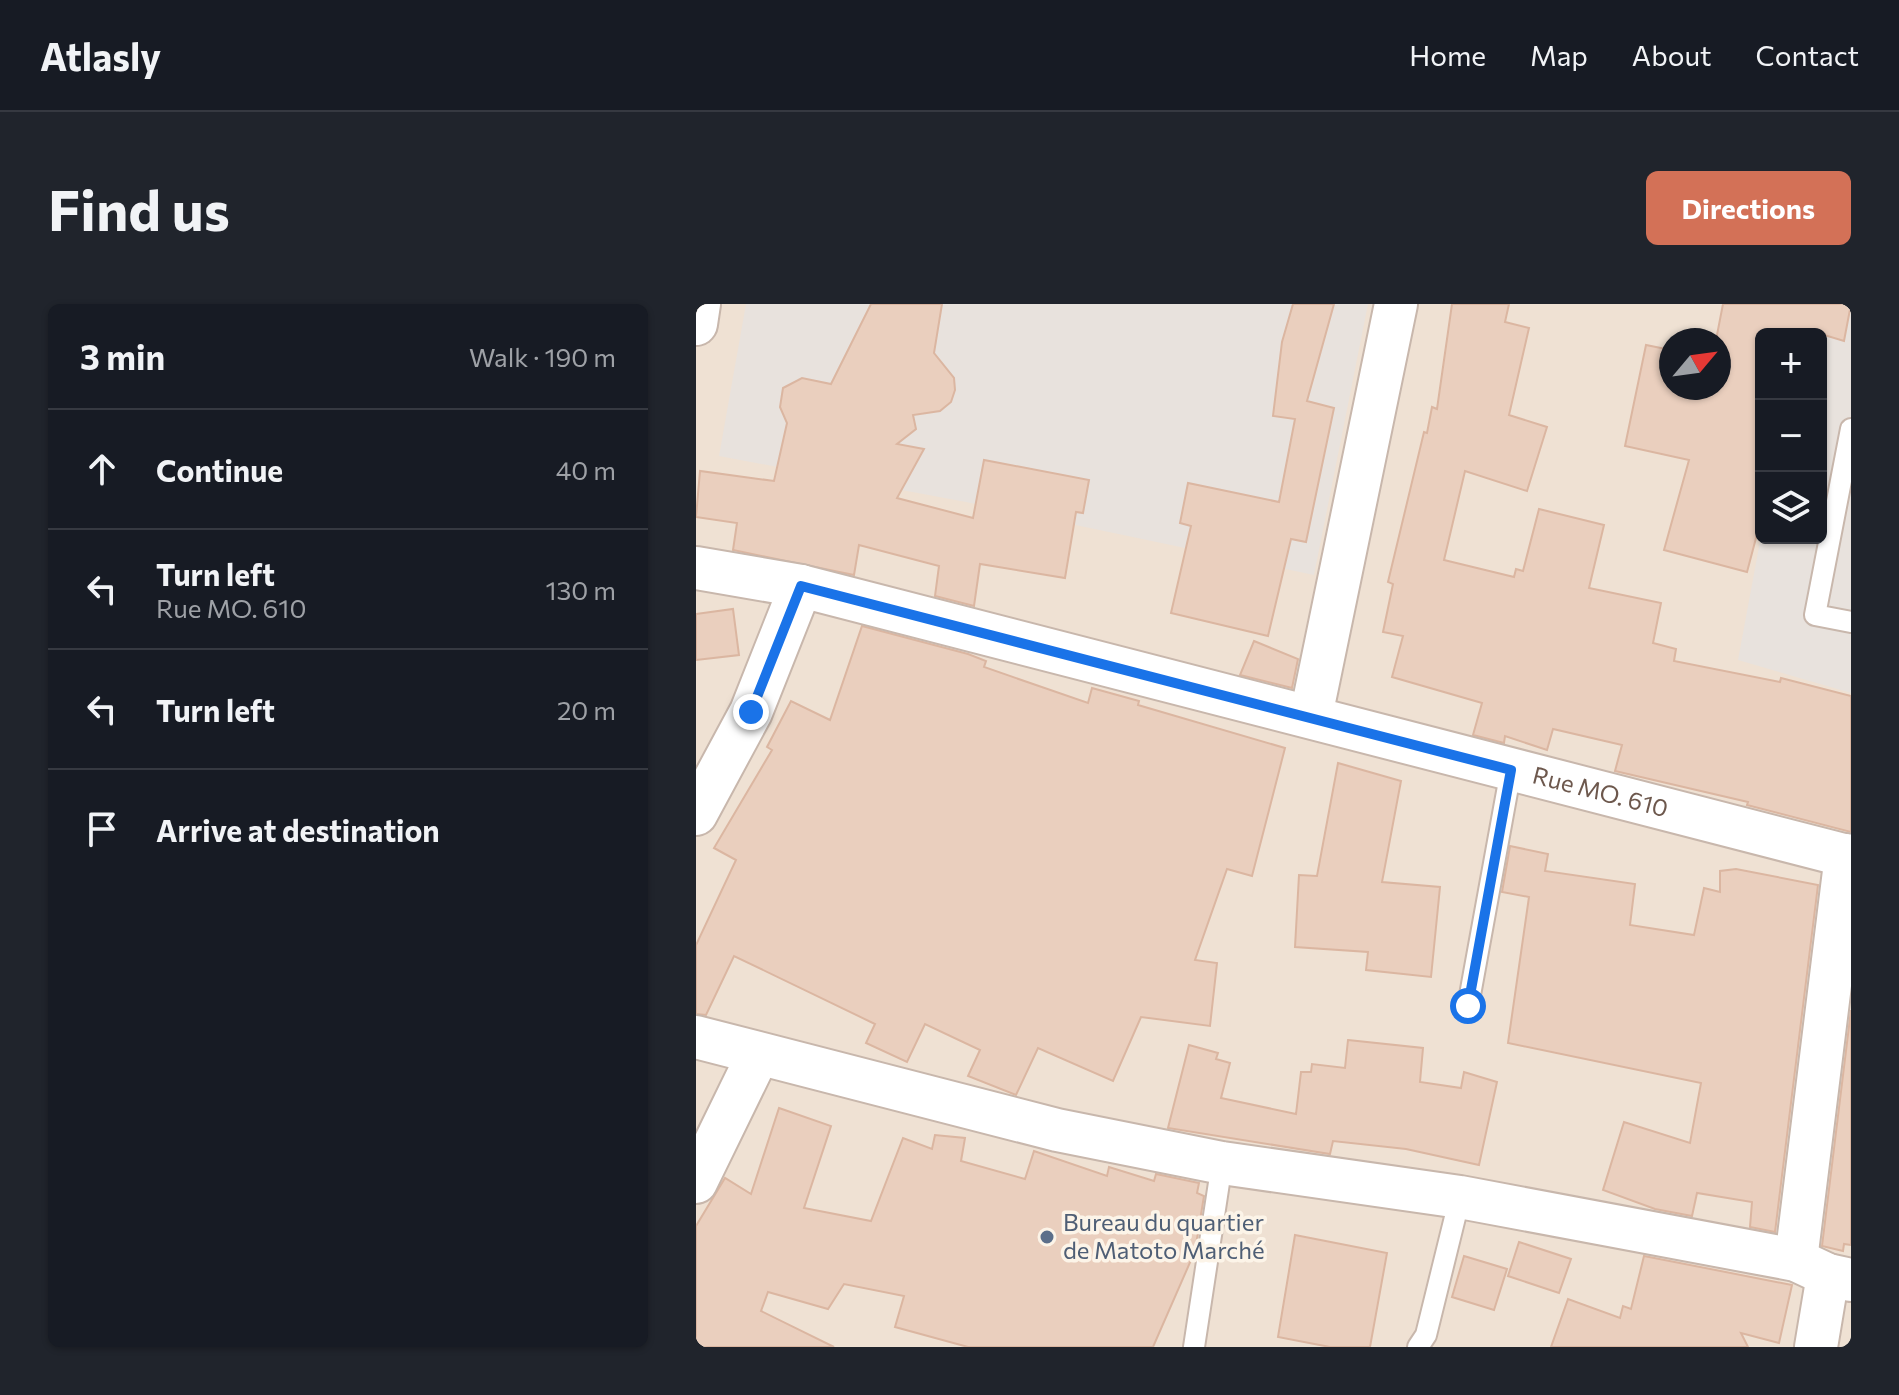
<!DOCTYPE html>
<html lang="en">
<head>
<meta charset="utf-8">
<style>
	:root { --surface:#171b24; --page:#20242c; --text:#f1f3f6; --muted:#9ea1a6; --line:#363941; --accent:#d37157 }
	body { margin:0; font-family:Commissioner,sans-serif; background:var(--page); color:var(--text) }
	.controls { position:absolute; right:24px; top:24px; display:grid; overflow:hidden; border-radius:12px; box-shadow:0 2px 6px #0004 }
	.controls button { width:72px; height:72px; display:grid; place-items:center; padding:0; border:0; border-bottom:2px solid var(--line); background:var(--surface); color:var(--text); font:40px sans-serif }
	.compass { position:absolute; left:963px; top:24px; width:72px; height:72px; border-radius:50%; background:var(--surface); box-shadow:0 2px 6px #0004; rotate:61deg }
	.stop { position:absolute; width:24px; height:24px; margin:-18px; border:6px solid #1a73e8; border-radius:50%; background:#fff }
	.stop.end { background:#1a73e8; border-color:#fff; box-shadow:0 2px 8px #0008 }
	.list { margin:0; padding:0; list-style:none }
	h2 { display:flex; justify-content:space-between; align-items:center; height:104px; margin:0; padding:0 32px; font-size:34px }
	h2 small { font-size:26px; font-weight:400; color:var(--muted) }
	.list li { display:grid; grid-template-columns:52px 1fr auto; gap:24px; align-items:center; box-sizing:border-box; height:120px; padding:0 32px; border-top:2px solid var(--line) }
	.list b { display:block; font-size:30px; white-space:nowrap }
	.list p { margin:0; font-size:26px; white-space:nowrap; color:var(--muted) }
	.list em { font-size:26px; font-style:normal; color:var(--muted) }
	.icon { flex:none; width:44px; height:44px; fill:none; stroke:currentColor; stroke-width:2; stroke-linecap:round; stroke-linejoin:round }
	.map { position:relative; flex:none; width:1155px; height:1043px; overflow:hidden; border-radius:12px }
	header { display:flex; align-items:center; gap:48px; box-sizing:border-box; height:112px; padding:0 40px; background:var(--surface); border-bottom:2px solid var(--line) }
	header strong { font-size:38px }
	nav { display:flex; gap:44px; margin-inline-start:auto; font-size:28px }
	.intro { display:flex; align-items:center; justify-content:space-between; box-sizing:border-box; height:192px; padding:0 48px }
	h1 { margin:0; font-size:56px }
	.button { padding:20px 36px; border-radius:12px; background:var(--accent); color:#fff; font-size:28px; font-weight:700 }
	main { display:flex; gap:48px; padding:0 48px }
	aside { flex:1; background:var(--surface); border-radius:12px; box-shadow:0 2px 6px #0004 }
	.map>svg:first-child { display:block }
	.residential { fill:#efe1d3; fill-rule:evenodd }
	.industrial { fill:#e8e2dd }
	.building { fill:#eacfbe; stroke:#dbb6a1; stroke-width:2 }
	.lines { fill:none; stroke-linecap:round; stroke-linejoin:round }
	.service-casing { stroke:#c8b7ac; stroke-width:24 }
	.minor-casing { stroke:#c8b7ac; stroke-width:46 }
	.service { stroke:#fff; stroke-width:20 }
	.minor { stroke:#fff; stroke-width:42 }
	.route { stroke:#1a73e8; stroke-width:10 }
	.service-dot { fill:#5c6f8a; stroke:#fcf4e8; stroke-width:3 }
	.labels { text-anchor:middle; stroke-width:7; stroke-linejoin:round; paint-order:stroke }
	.street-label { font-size:24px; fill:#6d584d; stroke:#fcf4e8 }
	.service-label { font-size:24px; fill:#4e5e75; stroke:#fcf4e8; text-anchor:start }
</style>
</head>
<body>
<header>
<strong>Atlasly</strong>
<nav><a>Home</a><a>Map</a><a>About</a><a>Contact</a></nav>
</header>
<div class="intro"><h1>Find us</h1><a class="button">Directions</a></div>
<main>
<aside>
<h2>3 min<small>Walk · 190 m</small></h2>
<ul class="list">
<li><svg class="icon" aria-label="ahead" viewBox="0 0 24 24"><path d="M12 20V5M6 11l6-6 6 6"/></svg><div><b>Continue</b></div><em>40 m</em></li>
<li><svg class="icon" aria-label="left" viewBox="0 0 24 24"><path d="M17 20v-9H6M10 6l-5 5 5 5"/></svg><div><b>Turn left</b><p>Rue MO. 610</p></div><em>130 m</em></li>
<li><svg class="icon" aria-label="left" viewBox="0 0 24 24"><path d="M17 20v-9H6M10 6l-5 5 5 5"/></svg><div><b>Turn left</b></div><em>20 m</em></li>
<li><svg class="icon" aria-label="arrive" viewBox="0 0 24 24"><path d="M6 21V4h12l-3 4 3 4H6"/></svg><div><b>Arrive at destination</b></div></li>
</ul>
</aside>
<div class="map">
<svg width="1155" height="1043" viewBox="0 0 1155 1043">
	<rect width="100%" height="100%" fill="#f9f0e3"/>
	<!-- residential -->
	<path class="residential" d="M0,0H1155V1043H0ZM1065,30H1125V234H1065ZM975,36H1023V84H975Z"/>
	<!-- industrial -->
	<g class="industrial">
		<path d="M50,0H672L618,271L270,198L23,152Z"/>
		<path d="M1155,0V389L1042,356L1065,232L1125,234V30Z"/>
	</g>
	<!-- building -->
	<g class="building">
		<path d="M175,0H246L238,49L258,74L259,86L255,98L244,107L217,111L220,125L201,140L228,145L201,194L277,214L288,156L393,176L387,209L380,208L369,274L284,260L278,302L239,292L243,262L163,241L158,271L37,246L41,219L0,213L4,167L78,177L91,119L84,103L87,84L106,74L135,80Z"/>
		<path d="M597,0H638L611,97L638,104L610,238L595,235L572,332L475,309L495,222L484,219L492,179L583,198L599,115L577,112L586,38Z"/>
		<path d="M756,0H813L809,18L833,24L813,111L851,123L831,187L769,167L748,256L818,273L820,265L827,267L843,205L908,221L893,284L965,299L957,339L980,345L978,357L1084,378L1085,374L1155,392V528L1051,501L1052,498L919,467L926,441L857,425L851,446L809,432L808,439L777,431L786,399L696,373L707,332L687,328L697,280L692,278L728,128L731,129L736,103L741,105Z"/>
		<path d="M1027,0H1155L1148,37L1125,30H1065V215L1051,268L968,246L993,156L929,142L950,41L975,46V84H1023V36H1020Z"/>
		<path d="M37,305L43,351L0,356V310Z"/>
		<path d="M166,322L272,350L290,357L288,363L392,399L396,384L443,397L442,401L589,444L556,572L531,565L499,656L521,659L514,722L445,713L417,777L342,744L320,791L272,772L284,746L229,720L211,758L170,739L179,720L38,652L10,711L0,710V641L40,556L18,544L76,446L71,443L95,397L134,416Z"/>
		<path d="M558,337L602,355L596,384L544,371Z"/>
		<path d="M642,459L705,477L686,578L744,583L735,673L670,666L672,648L599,643L603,571L621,572Z"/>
		<path d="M814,542L852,550L849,567L939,580L934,621L998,631L1008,584L1024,588V567L1040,565L1122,581L1079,928L1054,923L1056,898L1001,889L996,912L959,905L907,886L928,818L994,839L1005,779L812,739L833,593L806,588Z"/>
		<path d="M1155,706V941L1148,940L1147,947L1126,942Z"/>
		<path d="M652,736L727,744L724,778L765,784L768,768L801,778L783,861L710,845L637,837L634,850L472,824L493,741L522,749L520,755L534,759L525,794L600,810L605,768H615L616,760L649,764Z"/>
		<path d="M83,804L135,822L108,904L175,917L207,834L236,845L239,831L269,834L265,857L329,875L338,847L411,872L413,863L458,877L460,870L503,879L501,889L508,892L499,947L457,1043H272L199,1023L208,992L148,980L132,1005L72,988L65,1007L138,1043H0V922L29,874L55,890Z"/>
		<path d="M599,931L691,949L674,1043H634L582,1033Z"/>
		<path d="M823,938L875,955L863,989L812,972Z"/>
		<path d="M768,952L811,965L798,1006L756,993Z"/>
		<path d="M948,952L1096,981L1083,1039L1045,1029L1052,1043H855L872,995L924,1014L927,1002L935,1005Z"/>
	</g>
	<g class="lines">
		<!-- service casing -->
		<g class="service-casing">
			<g id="service">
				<path d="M1155,125L1119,311L1155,318"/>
				<path d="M772,702L815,466"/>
				<path d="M498,1043L526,859"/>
				<path d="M722,1043L730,1031L764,893"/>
			</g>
		</g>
		<!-- minor casing -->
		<g class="minor-casing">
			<g id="minor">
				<path d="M0,20L3,0"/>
				<path id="s1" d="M0,264L105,282L1155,553"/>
				<path d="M615,412L700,0"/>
				<path d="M0,510L55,408L105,282"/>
				<path d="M0,733L361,826L526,859L764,893L1100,956L1132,971L1155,976"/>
				<path d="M0,878L62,751"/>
				<path d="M1100,956L1150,551"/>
				<path d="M1120,1043L1132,971"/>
			</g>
		</g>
		<!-- service -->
		<use href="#service" class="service"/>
		<!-- minor -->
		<use href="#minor" class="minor"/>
	</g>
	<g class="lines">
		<!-- route -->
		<path class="route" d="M55,408L105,282L815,466L772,702"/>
	</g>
	<!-- markers -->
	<circle class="service-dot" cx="351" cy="933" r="8"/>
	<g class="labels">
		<!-- street labels -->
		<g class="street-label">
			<text dy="8" stroke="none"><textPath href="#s1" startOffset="932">Rue MO. 610</textPath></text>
		</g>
		<!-- service labels -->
		<g class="service-label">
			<text x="367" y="927">Bureau du quartier<tspan x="367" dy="28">de Matoto Marché</tspan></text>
		</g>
	</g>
</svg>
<div class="controls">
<button>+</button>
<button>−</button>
<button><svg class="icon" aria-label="layers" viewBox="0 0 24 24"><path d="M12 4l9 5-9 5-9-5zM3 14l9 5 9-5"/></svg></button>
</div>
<svg class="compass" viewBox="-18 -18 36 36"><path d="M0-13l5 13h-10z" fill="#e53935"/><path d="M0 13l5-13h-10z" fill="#9ea1a6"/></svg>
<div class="stop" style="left:772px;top:702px"></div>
<div class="stop end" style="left:55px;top:408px"></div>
</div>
</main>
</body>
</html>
